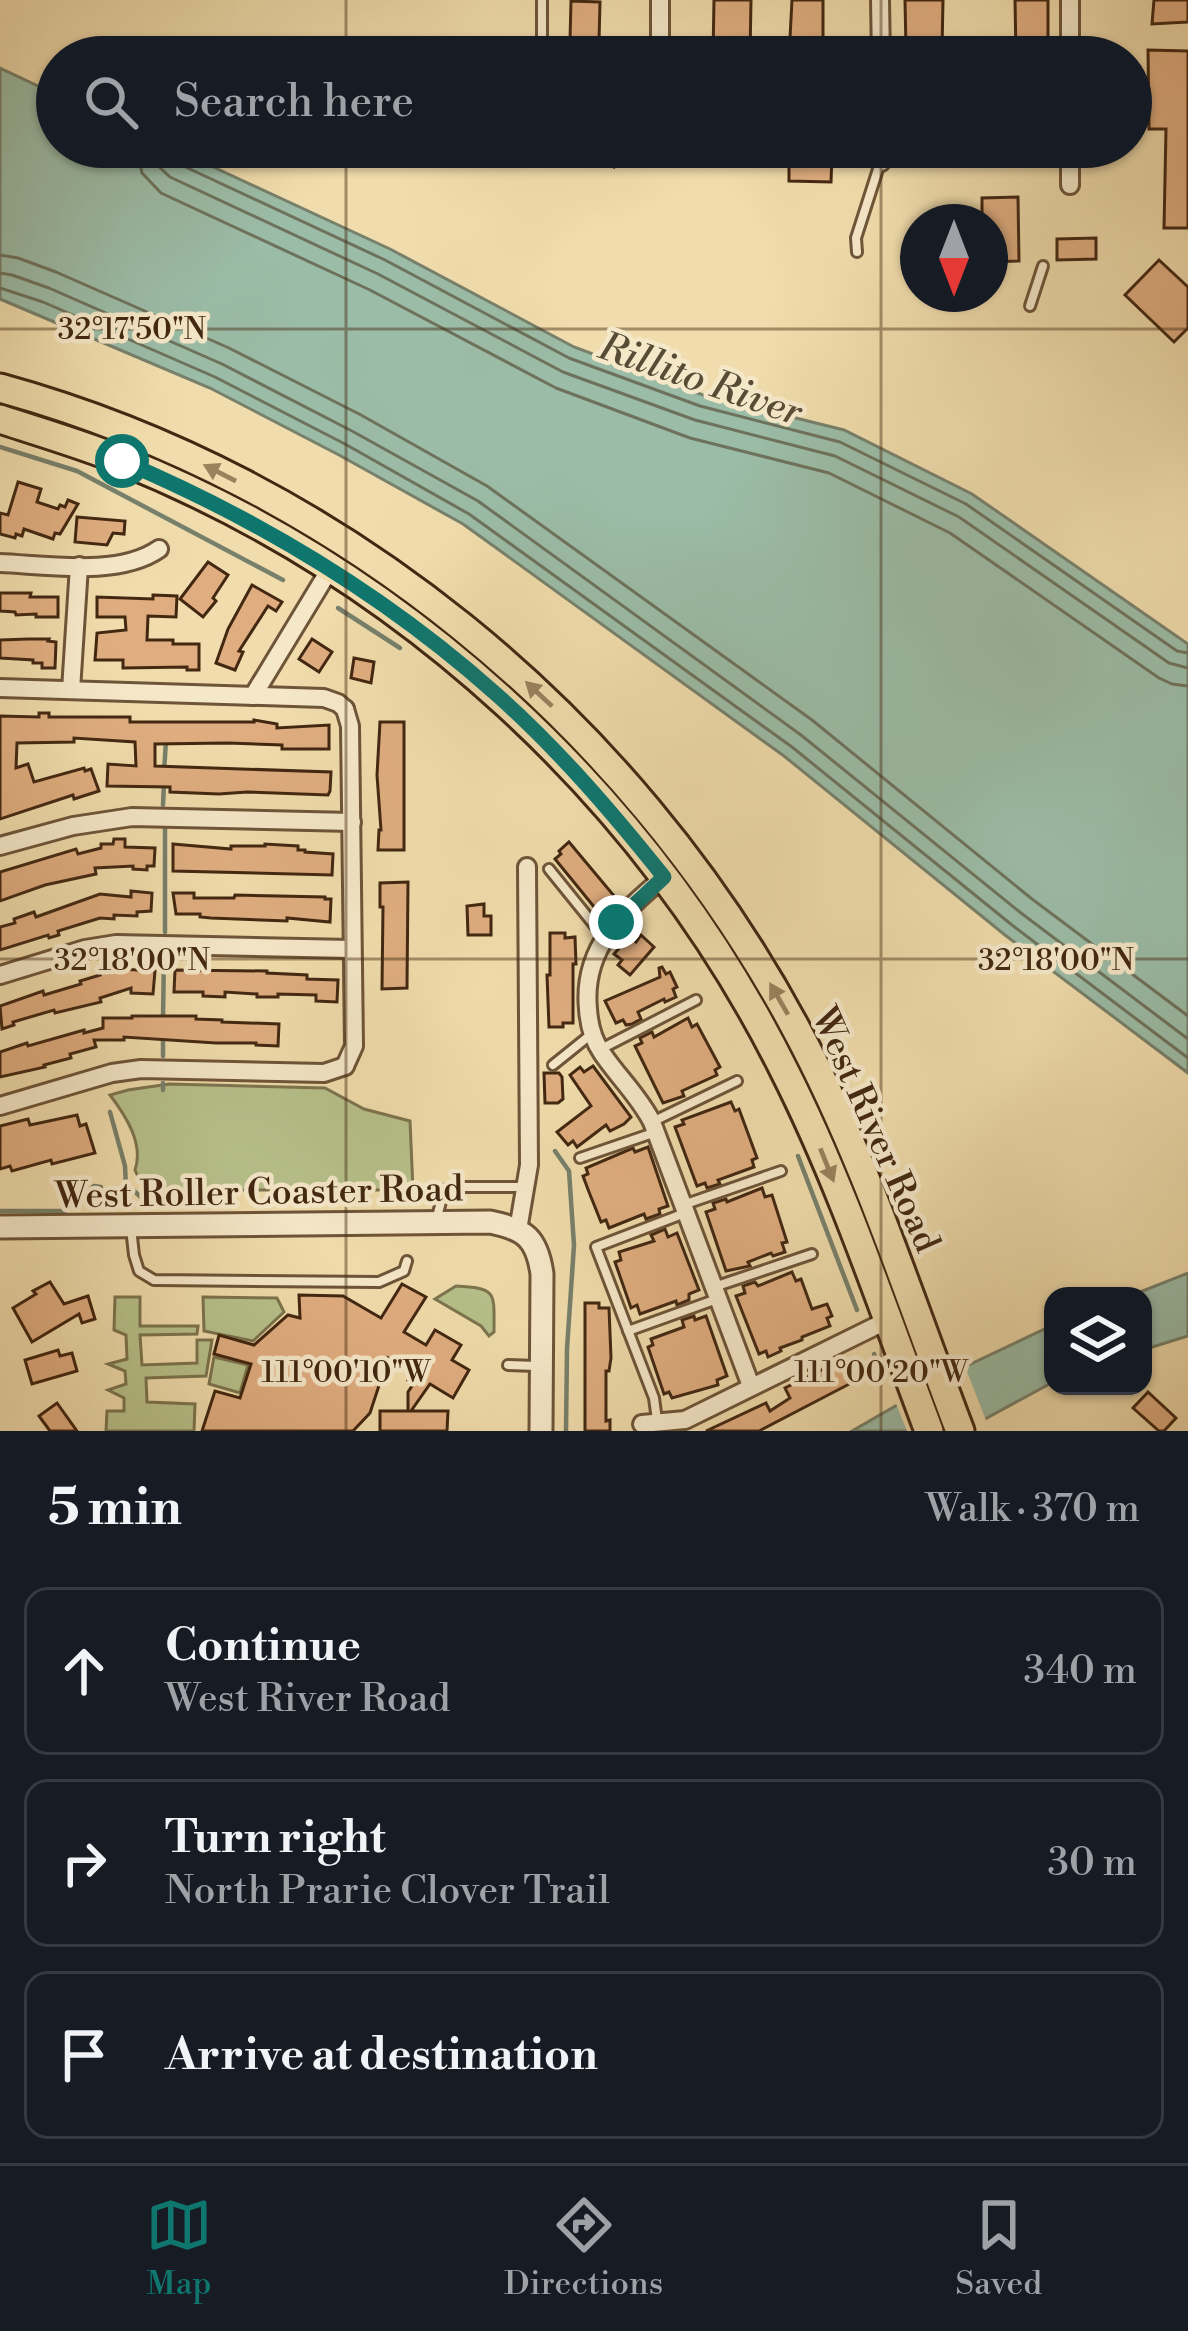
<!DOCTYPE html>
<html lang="en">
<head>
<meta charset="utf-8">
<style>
	:root { --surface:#171b24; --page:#242831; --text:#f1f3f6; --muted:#9ea1a6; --line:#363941; --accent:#0f766e }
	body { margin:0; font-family:"Libre Bodoni",serif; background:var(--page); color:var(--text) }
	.controls { position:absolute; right:36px; bottom:36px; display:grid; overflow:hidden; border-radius:24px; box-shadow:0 3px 9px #0004 }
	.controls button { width:108px; height:108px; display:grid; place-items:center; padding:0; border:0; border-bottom:3px solid var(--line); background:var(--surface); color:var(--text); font:60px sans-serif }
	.compass { position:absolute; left:900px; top:204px; width:108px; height:108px; border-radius:50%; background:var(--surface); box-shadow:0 3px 9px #0004; rotate:180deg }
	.stop { position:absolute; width:36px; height:36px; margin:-27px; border:9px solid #0f766e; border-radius:50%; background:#fff }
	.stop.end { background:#0f766e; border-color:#fff; box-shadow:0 3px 12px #0008 }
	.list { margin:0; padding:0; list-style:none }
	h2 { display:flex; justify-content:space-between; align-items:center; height:156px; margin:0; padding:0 48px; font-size:51px }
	h2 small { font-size:39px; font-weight:400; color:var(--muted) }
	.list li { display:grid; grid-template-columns:78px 1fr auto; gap:36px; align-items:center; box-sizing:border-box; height:168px; margin:0 24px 24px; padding:0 24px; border:3px solid var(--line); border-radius:24px }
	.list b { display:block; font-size:45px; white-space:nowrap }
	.list p { margin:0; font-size:39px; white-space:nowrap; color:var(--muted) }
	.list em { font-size:39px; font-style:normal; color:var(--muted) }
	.icon { flex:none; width:66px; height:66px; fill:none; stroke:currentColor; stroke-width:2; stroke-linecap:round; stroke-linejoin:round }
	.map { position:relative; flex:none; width:1188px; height:1431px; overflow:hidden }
	.search { position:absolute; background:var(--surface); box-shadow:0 3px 9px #0004; left:36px; right:36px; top:36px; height:132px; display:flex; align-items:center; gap:30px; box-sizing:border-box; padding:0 42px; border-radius:66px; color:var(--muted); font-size:45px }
	.sheet { height:732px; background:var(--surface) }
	nav { display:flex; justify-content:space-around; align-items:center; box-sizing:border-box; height:168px; border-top:3px solid var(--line); background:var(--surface); font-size:33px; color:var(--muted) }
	nav a { display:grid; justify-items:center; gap:6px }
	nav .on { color:var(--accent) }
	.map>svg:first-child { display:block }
	.green { fill:#b7c18b; stroke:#7c744e; stroke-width:3 }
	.water { fill:#9bbca7; stroke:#77806b; stroke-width:3 }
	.pier { fill:#f0dcac }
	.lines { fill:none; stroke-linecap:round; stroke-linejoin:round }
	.shore { stroke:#6e725c; stroke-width:3 }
	.stream { stroke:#77806b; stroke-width:4.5 }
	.building { fill:#dfad80; stroke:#422711; stroke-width:3 }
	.service-casing { stroke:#6e5438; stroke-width:14 }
	.minor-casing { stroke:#6e5438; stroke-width:22 }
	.tertiary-casing { stroke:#6e5438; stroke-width:27 }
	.primary-casing { stroke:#422711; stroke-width:33 }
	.service { stroke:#f5e8c9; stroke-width:8 }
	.minor { stroke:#f5e8c9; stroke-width:16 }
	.tertiary { stroke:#f5e8c9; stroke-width:21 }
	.primary { stroke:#f0dcac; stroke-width:27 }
	.oneway { fill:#99825e }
	.route { stroke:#0f766e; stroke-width:15 }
	.ticks { fill:none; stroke:#422711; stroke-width:3; stroke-opacity:0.45 }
	.labels { text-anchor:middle; stroke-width:9; stroke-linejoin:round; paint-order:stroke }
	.street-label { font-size:36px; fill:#422711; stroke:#f5e8c9 }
	.water-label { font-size:39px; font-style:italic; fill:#584c36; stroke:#f5e8c9 }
	.ticks-label { font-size:30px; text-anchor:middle; fill:#422711; stroke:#f5e8c9; stroke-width:9; stroke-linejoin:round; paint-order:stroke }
</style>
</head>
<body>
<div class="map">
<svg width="1188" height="1431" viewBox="0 0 1188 1431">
	<rect width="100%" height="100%" fill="#f0dcac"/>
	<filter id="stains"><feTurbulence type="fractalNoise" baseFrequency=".00167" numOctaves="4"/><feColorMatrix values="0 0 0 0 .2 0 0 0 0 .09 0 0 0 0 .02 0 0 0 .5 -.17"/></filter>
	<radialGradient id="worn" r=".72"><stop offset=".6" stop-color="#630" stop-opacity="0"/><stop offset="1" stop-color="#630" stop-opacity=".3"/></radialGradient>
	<!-- green -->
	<g class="green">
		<path d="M169,1084L325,1088L364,1109L410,1121L413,1190H144L135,1170C144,1144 126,1116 110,1095L128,1090Z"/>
		<path d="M456,1286C498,1288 494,1293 494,1332L489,1336L481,1326L435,1299Z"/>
		<path d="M115,1297H140V1326H198L197,1334L140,1335L142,1365L197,1363V1340H212L206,1376L146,1378L147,1402L195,1404L194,1431H106L107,1411H124V1398L108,1390L126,1384L125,1371L108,1364L127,1359L126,1335L114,1330Z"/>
		<path d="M203,1297L277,1298L284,1312L253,1341L204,1331Z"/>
		<path d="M214,1357L248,1365L240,1393L209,1384Z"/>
	</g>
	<!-- water -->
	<g class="water">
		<path d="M0,68L57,95V147H170L390,249L574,347L703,395L844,430L972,494L1188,644V1073L1005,935L784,756L463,524L339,455L210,388L0,299Z"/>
		<path d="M1188,1273V1336L1143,1350V1296H1130Z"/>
		<path d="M1053,1325V1382L963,1431H852L958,1370Z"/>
	</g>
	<!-- pier -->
	<path class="pier" d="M964,1364L987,1423L972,1431H907L895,1401Z"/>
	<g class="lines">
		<!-- shore -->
		<g class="shore">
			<path d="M136,147L142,173L161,193L370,290L556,388L690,438L829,473L950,533L1159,678L1172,684L1188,686"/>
			<path d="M154,147L157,165L170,177L378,274L563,372L695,420L835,456L959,517L1169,663L1188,668"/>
			<path d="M169,147L170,156L177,163L385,260L569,358L700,406L840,442L966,504L1177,651L1188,653"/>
			<path d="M0,255L18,258L56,272L229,348L361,415L487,486L812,720L1032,899L1188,1016"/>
			<path d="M0,273L12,275L49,288L222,364L352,431L478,501L801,735L1021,913L1188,1039"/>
			<path d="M0,288L43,302L215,377L345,444L469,514L792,747L1012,925L1188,1058"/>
		</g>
		<!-- stream -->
		<g class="stream">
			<path d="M0,447L77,471L283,580"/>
			<path d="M338,608L400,648"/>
			<path d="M164,772L166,741"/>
			<path d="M163,805L164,783"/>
			<path d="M165,828V932"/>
			<path d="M163,1020L164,954"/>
			<path d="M163,1056V1038"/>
			<path d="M163,1090V1083"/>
			<path d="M110,1112L125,1166L126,1188"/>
			<path d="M555,1151L569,1171L574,1245L567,1349L566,1431"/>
			<path d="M798,1156L857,1310"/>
			<path d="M116,1188L132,1189L143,1199"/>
			<path d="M0,1211H65L94,1186L101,1187"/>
			<path d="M874,1354L878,1363"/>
		</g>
	</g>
	<!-- building -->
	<g class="building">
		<path d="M714,0H751L750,56L713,55Z"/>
		<path d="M792,0H823V39L790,38Z"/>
		<path d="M905,0H943L942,50H906Z"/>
		<path d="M1015,0H1048V53L1016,54Z"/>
		<path d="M1154,0H1188V22L1152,24Z"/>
		<path d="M571,1L600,2L599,41L570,40Z"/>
		<path d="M1148,50L1188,51V228H1164L1166,129H1149Z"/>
		<path d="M565,147H621L614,167Z"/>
		<rect x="1002" y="147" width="32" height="13"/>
		<path d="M789,153L832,154L831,182L789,181Z"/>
		<path d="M1018,197L1019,261L990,262V222H982V198Z"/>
		<path d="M1096,238V259L1057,260V239Z"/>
		<path d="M1159,260L1188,287V328L1174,342L1125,295Z"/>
		<path d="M18,482L41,489L37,502L58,509L60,505L65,507L68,500L78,504L60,534L55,533L53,539L24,529L22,536L16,534L15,538L0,534V513L8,515Z"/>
		<path d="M77,517L125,521L124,534L113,533L107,545L75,542Z"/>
		<path d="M208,562L228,575L213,598L216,601L203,617L180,599Z"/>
		<path d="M252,585L282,602L276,611L268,606L239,651L243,652L235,670L216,663L228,629Z"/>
		<path d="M0,593H31L30,597H58V617H36V614L16,615L15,612L0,611Z"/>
		<path d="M153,595L177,596L176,617L148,616L147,640H173V644H199V670H187V667L123,668V660H95L97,633L126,630L125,617H97V597L153,599Z"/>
		<path d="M28,639H49L48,641L56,642L55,668H42V663H33V660L0,658V640Z"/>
		<path d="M312,639L332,652L319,672L299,659Z"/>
		<path d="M354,658L374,662L371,683L351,678Z"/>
		<path d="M39,713H49V717H130V722H254V720L277,724V728L329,725V749H282V745L228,743L155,744V766L331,772L330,791L328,795L247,792L219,794L170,792V787L107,786L108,764L136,766L135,742L74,738V742L17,743L16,768L28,764L34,782L84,768L85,771L91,769L99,791L74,799L73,795L0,819V716L39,717Z"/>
		<path d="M380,722H404V850H378L379,830H381L377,775Z"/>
		<path d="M114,839H125V847L155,848L154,866H147V870L133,869V866L95,868L96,874L45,885L0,901V872L76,849L78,854L101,848V844H113Z"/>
		<path d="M569,842L615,897L604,906L602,902L595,908L555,859L561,854L559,851Z"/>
		<path d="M173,844L231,849V846H265V844L298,846V850H305V852L333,854L332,875L173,871Z"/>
		<path d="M408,882L407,988L382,989L383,907H380V883Z"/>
		<path d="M131,891L152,893L151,911L137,912V916L114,915V919L100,918L58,931L59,935L49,938L48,935L0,950V927L15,923L14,919L34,912L36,917L100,894L131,897Z"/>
		<path d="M173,893H194V898H234L235,895L325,897V899H331L330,922L287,918V921L211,918L200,917V914H176Z"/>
		<path d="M484,904V916H491V935H468L467,906Z"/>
		<path d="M550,933H565V938L575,937L576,964H573V1023H563V1027H549L547,975H550Z"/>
		<path d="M641,935L654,947L630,975L618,965L622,960L614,954L630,936L636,942Z"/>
		<path d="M662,967L666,974L670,972L677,987L673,989L676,997L665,1002L664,999L638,1012L641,1019L632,1024L626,1025L623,1020L616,1023L605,1001L660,977L659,968Z"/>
		<path d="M109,969L110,973L120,969L155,971L153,994L131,993V988L100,998L101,1002L55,1013L54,1010L13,1022L14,1025L2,1029L0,1006L43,991L44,995L81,984L80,981L100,975L99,973Z"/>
		<path d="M175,970L267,971V973L307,975V979L338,980L337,1002L316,1001V995L278,994V997H257V994L225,992V997L203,996V992H174Z"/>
		<path d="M132,1016H196V1019L222,1020V1022L279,1024L278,1046L256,1045V1043H216L124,1037V1040H94L96,1047L70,1054L71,1058L44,1065L45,1067L0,1077V1052L27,1043L28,1046L84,1030V1033L103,1028V1018H132Z"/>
		<path d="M688,1018L692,1027L697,1024L720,1067L715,1070L717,1075L682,1091L684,1096L663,1103L635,1046L642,1043L640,1038L652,1032L654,1037Z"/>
		<path d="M593,1066L631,1117L624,1124L610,1131L606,1125L577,1147L573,1141L568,1145L557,1132L591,1106L570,1075L580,1067L584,1072Z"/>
		<path d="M544,1073H559L562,1077L563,1099L558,1103H545Z"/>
		<path d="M731,1102L735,1111L739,1109L757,1158L752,1160L754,1167L718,1180L720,1184L707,1188L705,1183L697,1186L675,1127L684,1124L682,1120Z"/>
		<path d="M77,1115L80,1126L86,1124L95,1153L52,1164L51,1160L12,1171L10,1166L0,1169V1126L28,1119L30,1125Z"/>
		<path d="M648,1147L668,1206L659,1209L660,1214L646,1219L644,1214L609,1228L606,1220L601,1222L589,1192L583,1176L588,1174L586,1168L633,1148L635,1152Z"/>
		<path d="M762,1188L765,1197L772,1195L787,1242L782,1243L785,1252L773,1256L771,1253L748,1262L750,1266L726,1271L706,1212L715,1209L713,1203L726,1199L727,1202Z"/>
		<path d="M665,1229L668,1237L677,1233L699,1290L689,1294V1300L677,1305L676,1301L640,1314L637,1305L631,1308L615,1262L621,1260L619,1252L654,1241L651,1235Z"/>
		<path d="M792,1272L796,1281L801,1279L812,1309L827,1304L832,1316L827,1318L830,1326L802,1337V1340L780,1348L781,1351L768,1357L766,1351L759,1354L736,1296L745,1293L743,1286L755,1282L758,1286Z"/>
		<path d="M50,1282L64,1304L88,1296L95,1319L82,1323L79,1314L32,1342L13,1308L36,1294L33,1291Z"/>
		<path d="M402,1284L426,1297L404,1332L426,1345L435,1330L461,1345L452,1360L469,1370L453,1398L430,1384L411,1411H448L447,1431H380V1411H408V1392L414,1383L408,1380L412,1373L388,1358L370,1413L353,1431H202L215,1391L240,1398L251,1364L214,1354L219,1335L254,1345L288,1315L300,1318L299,1295L343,1296L381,1318Z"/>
		<path d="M585,1303H599V1308H609L611,1358L609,1371H606V1421L610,1420V1431H585Z"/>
		<path d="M694,1316L695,1320L706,1316L727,1376L717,1380L718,1385L672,1398L669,1392L664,1394L648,1347L653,1345L651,1339L684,1327L682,1320Z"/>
		<path d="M58,1350L60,1356L72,1353L77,1371L32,1384L25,1360Z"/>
		<path d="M840,1361L845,1372L851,1369L857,1380L759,1431H706L766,1403L770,1411L790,1398L785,1388Z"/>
		<path d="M1148,1392L1176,1418L1164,1431H1159L1133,1408Z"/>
		<path d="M57,1403L77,1431H50L39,1416Z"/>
	</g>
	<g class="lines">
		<!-- service casing -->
		<g class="service-casing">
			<g id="service">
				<path d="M542,38V0"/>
				<path d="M626,47L643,57"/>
				<path d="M857,252L856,238L880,163"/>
				<path d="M1030,306L1043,266"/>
				<path d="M549,869L604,937"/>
				<path d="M601,1049L696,1000"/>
				<path d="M553,1065L589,1036"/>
				<path d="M652,1122L737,1081"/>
				<path d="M580,1158L656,1132"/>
				<path d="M686,1204L781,1171"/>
				<path d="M436,1221L444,1190L453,1187H522"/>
				<path d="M131,1228L134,1255L139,1271L154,1280L379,1282L404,1271L407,1261"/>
				<path d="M717,1286L812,1254"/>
				<path d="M628,1331L717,1299"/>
				<path d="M508,1365L537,1366"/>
				<path d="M657,1420L654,1398L596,1247L685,1213"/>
			</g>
		</g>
		<!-- minor casing -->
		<g class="minor-casing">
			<g id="minor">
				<path d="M660,0V57"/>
				<path d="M880,0L881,57"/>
				<path d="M1070,57V0"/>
				<path d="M881,162V147"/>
				<path d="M1070,185V147"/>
				<path d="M0,563C47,565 119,577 159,549"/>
				<path d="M0,688L324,698L338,703L345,709"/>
				<path d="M71,690L79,566"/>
				<path d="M253,696L333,564"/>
				<path d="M345,709L350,726L354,1046L345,1066"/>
				<path d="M0,846L73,826L132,817L352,822"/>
				<path d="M664,877C622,913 582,948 588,1009C589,1025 593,1040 602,1053C618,1077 639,1096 652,1122L751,1386"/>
				<path d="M0,975L85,949L116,944L351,949"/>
				<path d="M0,1106L112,1073L141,1069L324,1073L345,1066"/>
				<path d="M518,1230L529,1165L527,867"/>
				<path d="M642,1424L685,1420L888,1320"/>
			</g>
		</g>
		<!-- tertiary casing -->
		<g class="tertiary-casing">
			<path id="tertiary" d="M0,1227L490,1222C525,1229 537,1238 542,1274L541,1431"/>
		</g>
		<!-- primary casing -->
		<g class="primary-casing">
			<g id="primary">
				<path d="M0,388C338,481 629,719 795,1027C864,1155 908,1295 960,1431"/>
				<path d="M0,419C40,432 81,444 121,460C405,574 646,795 783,1068C842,1184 883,1309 929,1431"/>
			</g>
		</g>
		<!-- service -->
		<use href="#service" class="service"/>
		<!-- minor -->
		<use href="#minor" class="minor"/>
		<!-- tertiary -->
		<use href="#tertiary" class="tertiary"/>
		<!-- primary -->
		<use href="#primary" class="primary"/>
	</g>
	<!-- one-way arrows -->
	<defs><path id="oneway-solid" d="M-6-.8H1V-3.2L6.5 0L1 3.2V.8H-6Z" transform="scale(3)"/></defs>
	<g class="oneway">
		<use href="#oneway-solid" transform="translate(220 473) rotate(-153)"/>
		<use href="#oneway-solid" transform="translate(539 694) rotate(-137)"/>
		<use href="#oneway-solid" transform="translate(779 999) rotate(-120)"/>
		<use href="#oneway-solid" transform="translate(827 1165) rotate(68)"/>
	</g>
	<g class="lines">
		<!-- route -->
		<path class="route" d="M122,461C258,519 385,595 496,694C558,749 612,812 664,877L616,922"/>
	</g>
	<!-- ticks -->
	<path class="ticks" d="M346,0V57M881,0V57M346,147V1431M881,147V1431M0,329H1188M0,959H1188"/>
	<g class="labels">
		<!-- street labels -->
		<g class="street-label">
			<text transform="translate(877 1129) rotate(66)" y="13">West River Road</text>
			<text transform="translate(259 1191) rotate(-1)" y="13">West Roller Coaster Road</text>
		</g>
		<!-- water labels -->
		<g class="water-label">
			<text transform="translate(701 378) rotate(19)" y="14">Rillito River</text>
		</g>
	</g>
	<g class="ticks-label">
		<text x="132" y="339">32°17'50"N</text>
		<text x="1056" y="970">32°18'00"N</text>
		<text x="132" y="970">32°18'00"N</text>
		<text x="346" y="1382">111°00'10"W</text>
		<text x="881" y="1382">111°00'20"W</text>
	</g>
	<rect width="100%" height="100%" filter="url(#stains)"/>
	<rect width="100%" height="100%" fill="url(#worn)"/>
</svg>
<div class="controls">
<button><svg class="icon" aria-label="layers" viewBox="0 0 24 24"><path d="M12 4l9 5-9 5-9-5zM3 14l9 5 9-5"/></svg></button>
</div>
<svg class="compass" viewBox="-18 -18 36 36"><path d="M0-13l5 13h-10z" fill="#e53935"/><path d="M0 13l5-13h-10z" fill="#9ea1a6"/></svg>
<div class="stop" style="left:122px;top:461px"></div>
<div class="stop end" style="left:616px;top:922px"></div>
<div class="search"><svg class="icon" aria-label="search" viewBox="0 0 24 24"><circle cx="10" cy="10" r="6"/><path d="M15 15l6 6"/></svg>Search here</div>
</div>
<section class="sheet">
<h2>5 min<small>Walk · 370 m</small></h2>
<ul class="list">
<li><svg class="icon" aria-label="ahead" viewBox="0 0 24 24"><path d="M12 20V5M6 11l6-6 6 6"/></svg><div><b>Continue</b><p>West River Road</p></div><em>340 m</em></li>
<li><svg class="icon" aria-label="right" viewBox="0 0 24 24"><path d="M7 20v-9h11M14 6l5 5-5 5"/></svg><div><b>Turn right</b><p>North Prarie Clover Trail</p></div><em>30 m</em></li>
<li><svg class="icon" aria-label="arrive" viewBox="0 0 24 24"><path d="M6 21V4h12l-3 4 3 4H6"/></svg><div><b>Arrive at destination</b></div></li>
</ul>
</section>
<nav>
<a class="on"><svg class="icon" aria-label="map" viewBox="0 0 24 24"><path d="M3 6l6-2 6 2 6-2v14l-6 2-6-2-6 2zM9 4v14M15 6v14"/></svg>Map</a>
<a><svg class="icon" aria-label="directions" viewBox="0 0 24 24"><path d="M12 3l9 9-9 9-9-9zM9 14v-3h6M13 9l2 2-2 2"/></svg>Directions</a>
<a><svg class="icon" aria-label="saved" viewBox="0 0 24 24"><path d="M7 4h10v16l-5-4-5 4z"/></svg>Saved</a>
</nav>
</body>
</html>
